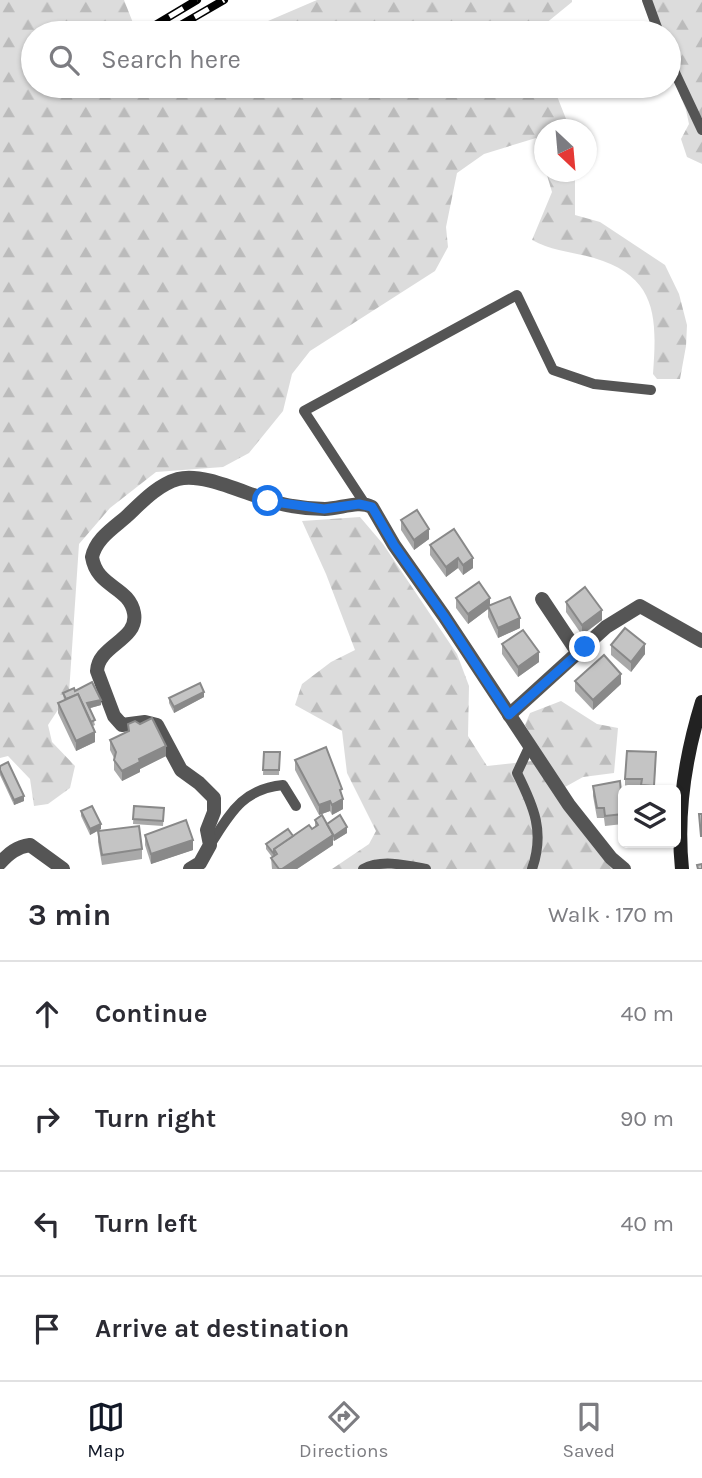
<!DOCTYPE html>
<html lang="en">
<head>
<meta charset="utf-8">
<style>
	:root { --surface:#fff; --page:#f7f7f7; --text:#2b2b33; --muted:#7c7c81; --line:#e1e1e2; --accent:#111827 }
	body { margin:0; font-family:Karla,sans-serif; background:var(--page); color:var(--text) }
	.controls { position:absolute; right:21px; bottom:21px; display:grid; overflow:hidden; border-radius:10px; box-shadow:0 2px 5px #0004 }
	.controls button { width:63px; height:63px; display:grid; place-items:center; padding:0; border:0; border-bottom:2px solid var(--line); background:var(--surface); color:var(--text); font:35px sans-serif }
	.compass { position:absolute; left:534px; top:119px; width:63px; height:63px; border-radius:50%; background:var(--surface); box-shadow:0 2px 5px #0004; rotate:154deg }
	.stop { position:absolute; width:21px; height:21px; margin:-16px; border:5px solid #1a73e8; border-radius:50%; background:#fff }
	.stop.end { background:#1a73e8; border-color:#fff; box-shadow:0 2px 7px #0008 }
	.list { margin:0; padding:0; list-style:none }
	h2 { display:flex; justify-content:space-between; align-items:center; height:91px; margin:0; padding:0 28px; font-size:30px }
	h2 small { font-size:23px; font-weight:400; color:var(--muted) }
	.list li { display:grid; grid-template-columns:46px 1fr auto; gap:21px; align-items:center; box-sizing:border-box; height:105px; padding:0 28px; border-top:2px solid var(--line) }
	.list b { display:block; font-size:26px; white-space:nowrap }
	.list em { font-size:23px; font-style:normal; color:var(--muted) }
	.icon { flex:none; width:38px; height:38px; fill:none; stroke:currentColor; stroke-width:2; stroke-linecap:round; stroke-linejoin:round }
	.map { position:relative; flex:none; width:702px; height:869px; overflow:hidden }
	.search { position:absolute; background:var(--surface); box-shadow:0 2px 5px #0004; left:21px; right:21px; top:21px; height:77px; display:flex; align-items:center; gap:18px; box-sizing:border-box; padding:0 24px; border-radius:38px; color:var(--muted); font-size:26px }
	.sheet { height:511px; background:var(--surface) }
	nav { display:flex; justify-content:space-around; align-items:center; box-sizing:border-box; height:98px; border-top:2px solid var(--line); background:var(--surface); font-size:19px; color:var(--muted) }
	nav a { display:grid; justify-items:center; gap:4px }
	nav .on { color:var(--accent) }
	.map>svg:first-child { display:block }
	.forest { fill:url(#forest-firs) }
	.lines { fill:none; stroke-linecap:round; stroke-linejoin:round }
	.lane { stroke:#555; stroke-width:10 }
	.street { stroke:#555; stroke-width:14 }
	.secondary { stroke:#222; stroke-width:14 }
	.rail-casing { stroke:#000; stroke-width:8 }
	.rail { stroke:#fff; stroke-width:5; stroke-dasharray:16; stroke-linecap:butt }
	.wall { fill:#a9a9a9 }
	.shaded-wall { fill:#898989 }
	.building { fill:#c4c4c4; stroke:#898989; stroke-width:2 }
	.route { stroke:#1a73e8; stroke-width:9 }
</style>
</head>
<body>
<div class="map">
<svg width="702" height="869" viewBox="0 0 702 869">
	<defs>
		<pattern id="forest-firs" width="22" height="20" patternUnits="userSpaceOnUse" patternTransform="scale(1.75)"><rect width="22" height="20" fill="#dcdcdc"/><path d="M5 1l3.5 6h-7zM16 11l3.5 6h-7z" fill="#bbb"/></pattern>
	</defs>
	<rect width="100%" height="100%" fill="#fff"/>
	<!-- forest -->
	<g class="forest">
		<path d="M0,0H124L137,33H33V86H553L570,129L544,130V167L536,138L484,154L457,173L446,227L448,247L435,271L310,351L292,374L283,411L249,453L223,467L156,472L110,508L79,544L69,693L48,725L52,742L75,766L70,788L48,804L34,806L30,779L8,756L0,758Z"/>
		<path d="M317,0H572V2L545,24L546,33H240Z"/>
		<path d="M642,0H702V164L687,157L681,139L689,124L686,110L669,68V33H655Z"/>
		<path d="M546,172H575V215L600,222L665,265L679,294L687,325L686,346L680,379H657L653,374C657,318 658,277 594,258C573,252 552,251 532,240L552,192Z"/>
		<path d="M360,517L383,544L457,654L469,686L468,736L487,766L532,761L538,747L525,725L530,713L561,701L597,724L618,728L614,773L583,777L565,787L616,869H332L369,844L376,831L347,773L342,731L295,705L302,684L331,662L355,650L326,574L302,521Z"/>
	</g>
	<g class="lines">
		<!-- lane -->
		<g class="lane">
			<path d="M647,0L659,33"/>
			<path d="M669,60L702,130"/>
			<path d="M365,504L304,411L517,295L553,370L594,384L651,390"/>
			<path d="M530,745L517,773C534,807 545,832 532,869"/>
			<path d="M210,845C230,814 242,789 283,785L296,806"/>
			<path d="M363,869C381,859 406,865 426,869"/>
		</g>
		<!-- street -->
		<g class="street">
			<path d="M542,599L578,653"/>
			<path d="M509,715L606,627L640,606L702,641"/>
			<path d="M0,863C9,853 17,847 30,845L63,869"/>
			<path d="M190,869L200,863L210,845L207,830L214,812V798L199,783L181,770L157,725L145,722L122,725L114,716L97,671C98,645 139,640 134,613C129,586 97,588 92,557C96,539 112,529 126,517C141,503 157,485 178,479C208,471 259,502 292,506C303,508 314,509 325,509C340,509 358,500 372,507L394,545L444,616L569,805L611,858L624,869"/>
		</g>
		<!-- secondary -->
		<path class="secondary" d="M682,869C676,811 685,757 702,702"/>
		<!-- rail casing -->
		<g class="rail-casing">
			<g id="rail">
				<path d="M142,33L197,0"/>
				<path d="M167,33L224,0"/>
			</g>
		</g>
		<!-- rail -->
		<use href="#rail" class="rail"/>
	</g>
	<!-- wall -->
	<g class="wall">
		<path d="M401,520L429,539L414,550L401,530Z"/>
		<path d="M454,529L473,568L463,575L458,568L446,577L430,555V545Z"/>
		<path d="M456,598L490,606L520,628L498,638L488,617V609L468,624L456,608Z"/>
		<path d="M566,602L602,620L582,635L566,612Z"/>
		<path d="M502,644L539,662L518,677L502,654Z"/>
		<path d="M611,645L645,654L631,672L611,655Z"/>
		<path d="M575,681L621,684L593,710L575,691Z"/>
		<path d="M75,691L101,705L90,708L95,725L93,726L95,742L76,751L58,713V703L64,700L63,693Z"/>
		<path d="M204,697L174,713L169,703V698Z"/>
		<path d="M128,724L166,756L140,769V772L122,781L114,770V758L110,750V740L128,732Z"/>
		<path d="M264,752H280L279,775H263Z"/>
		<path d="M295,760L342,796L343,809L332,815L330,811L319,815L295,770Z"/>
		<path d="M656,763L654,790L625,789V779Z"/>
		<path d="M0,766L24,801L14,805L0,775Z"/>
		<path d="M593,786L623,807V824L605,826L604,818H597L593,796Z"/>
		<path d="M134,806L164,808L163,826L133,824Z"/>
		<path d="M81,811L101,829L90,835L81,816Z"/>
		<path d="M315,820L347,833L334,841L333,840V845L297,869H272L271,858L272,857L266,849V844L293,836L312,829L315,827Z"/>
		<path d="M98,831L142,849V859L102,865L98,842Z"/>
		<path d="M145,835L193,850L151,864L145,845Z"/>
	</g>
	<!-- shaded-wall -->
	<g class="shaded-wall">
		<path d="M429,529V539L414,550V540Z"/>
		<path d="M458,558V568L446,577V567Z"/>
		<path d="M473,558V568L463,575V565Z"/>
		<path d="M490,598V608L488,606V609L468,624V614Z"/>
		<path d="M602,610V620L582,635V625Z"/>
		<path d="M520,618V628L498,638V628Z"/>
		<path d="M645,644V654L631,672V662Z"/>
		<path d="M539,652V662L518,677V667Z"/>
		<path d="M621,674V684L593,710V700Z"/>
		<path d="M204,692V697L174,713V707Z"/>
		<path d="M101,700V705L87,709V703Z"/>
		<path d="M95,732V742L76,751V741Z"/>
		<path d="M166,746V756L140,769V772L122,781V771L139,759Z"/>
		<path d="M24,796V801L14,805V800Z"/>
		<path d="M343,799V809L332,815V805Z"/>
		<path d="M330,801V811L319,815V805Z"/>
		<path d="M101,824V829L90,835V829Z"/>
		<path d="M347,827V833L334,841V836Z"/>
		<path d="M333,835V845L297,869H282Z"/>
		<path d="M193,840V850L151,864V854Z"/>
	</g>
	<!-- building -->
	<g class="building">
		<path d="M417,510L429,529L414,540L401,520Z"/>
		<path d="M454,529L473,558L463,565L458,558L446,567L430,545Z"/>
		<path d="M479,582L490,598L468,614L456,598Z"/>
		<path d="M585,587L602,610L582,625L566,602Z"/>
		<path d="M510,597L520,618L498,628L488,606Z"/>
		<path d="M625,628L645,644L631,662L611,645Z"/>
		<path d="M523,630L539,652L518,667L502,644Z"/>
		<path d="M604,655L621,674L593,700L575,681Z"/>
		<path d="M92,682L101,700L87,703L95,720L91,722L78,694L66,699L63,693L74,688L75,691Z"/>
		<path d="M200,683L204,692L174,707L169,698Z"/>
		<path d="M78,694L95,732L76,741L58,703Z"/>
		<path d="M152,718L166,746L139,759L140,762L122,771L114,760L116,752L110,740L129,731L128,724L135,721L140,724Z"/>
		<path d="M326,747L342,789L340,790L343,799L332,805L330,801L319,805L295,760Z"/>
		<path d="M627,751L656,752L654,786L641,785L642,779H625Z"/>
		<path d="M264,752H280L279,770H263Z"/>
		<path d="M8,762L24,796L14,800L0,770V766Z"/>
		<path d="M620,781L623,814L605,816L604,808H597L593,786Z"/>
		<path d="M92,806L101,824L90,829L81,811Z"/>
		<path d="M134,806L164,808L163,821L133,819Z"/>
		<path d="M699,814H702V836H701Z"/>
		<path d="M322,815L333,835L282,869H279L271,858L277,854L274,849L309,825L312,829L318,825L315,820Z"/>
		<path d="M340,815L347,827L334,836L327,824Z"/>
		<path d="M186,820L193,840L151,854L145,835Z"/>
		<path d="M139,826L142,849L102,855L98,831Z"/>
		<path d="M288,829L293,836L274,849V854L266,844Z"/>
		<path d="M702,864V869H698L697,865Z"/>
	</g>
	<g class="lines">
		<!-- route -->
		<path class="route" d="M268,501L324,509L359,504L372,507L394,545L444,616L509,715L585,647"/>
	</g>
</svg>
<div class="controls">
<button><svg class="icon" aria-label="layers" viewBox="0 0 24 24"><path d="M12 4l9 5-9 5-9-5zM3 14l9 5 9-5"/></svg></button>
</div>
<svg class="compass" viewBox="-18 -18 36 36"><path d="M0-13l5 13h-10z" fill="#e53935"/><path d="M0 13l5-13h-10z" fill="#7c7c81"/></svg>
<div class="stop" style="left:268px;top:501px"></div>
<div class="stop end" style="left:585px;top:647px"></div>
<div class="search"><svg class="icon" aria-label="search" viewBox="0 0 24 24"><circle cx="10" cy="10" r="6"/><path d="M15 15l6 6"/></svg>Search here</div>
</div>
<section class="sheet">
<h2>3 min<small>Walk · 170 m</small></h2>
<ul class="list">
<li><svg class="icon" aria-label="ahead" viewBox="0 0 24 24"><path d="M12 20V5M6 11l6-6 6 6"/></svg><div><b>Continue</b></div><em>40 m</em></li>
<li><svg class="icon" aria-label="right" viewBox="0 0 24 24"><path d="M7 20v-9h11M14 6l5 5-5 5"/></svg><div><b>Turn right</b></div><em>90 m</em></li>
<li><svg class="icon" aria-label="left" viewBox="0 0 24 24"><path d="M17 20v-9H6M10 6l-5 5 5 5"/></svg><div><b>Turn left</b></div><em>40 m</em></li>
<li><svg class="icon" aria-label="arrive" viewBox="0 0 24 24"><path d="M6 21V4h12l-3 4 3 4H6"/></svg><div><b>Arrive at destination</b></div></li>
</ul>
</section>
<nav>
<a class="on"><svg class="icon" aria-label="map" viewBox="0 0 24 24"><path d="M3 6l6-2 6 2 6-2v14l-6 2-6-2-6 2zM9 4v14M15 6v14"/></svg>Map</a>
<a><svg class="icon" aria-label="directions" viewBox="0 0 24 24"><path d="M12 3l9 9-9 9-9-9zM9 14v-3h6M13 9l2 2-2 2"/></svg>Directions</a>
<a><svg class="icon" aria-label="saved" viewBox="0 0 24 24"><path d="M7 4h10v16l-5-4-5 4z"/></svg>Saved</a>
</nav>
</body>
</html>
